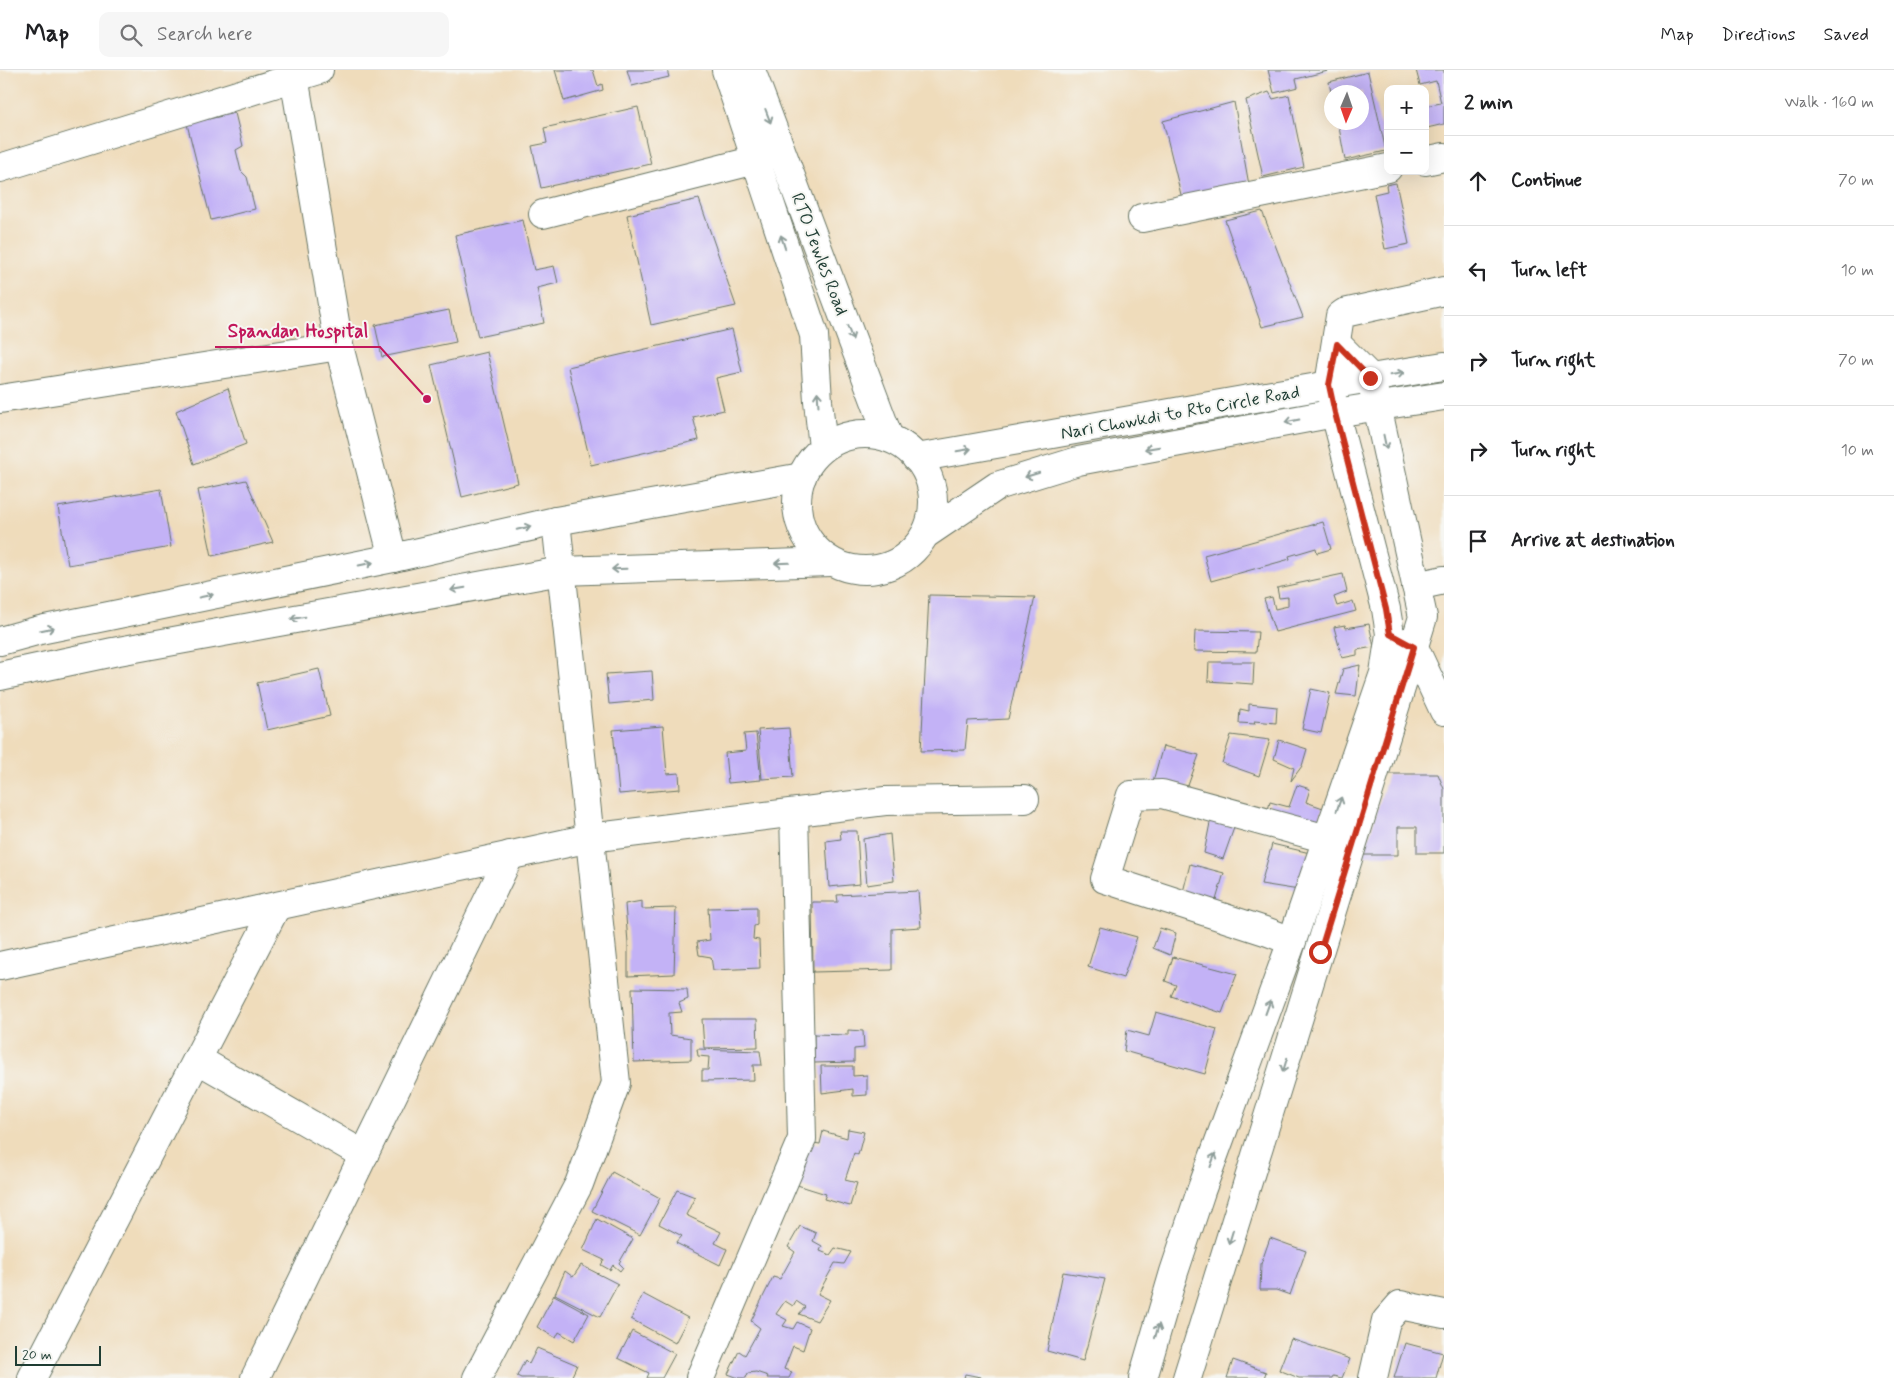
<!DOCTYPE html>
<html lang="en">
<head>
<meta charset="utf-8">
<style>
	:root { --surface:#fff; --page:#f6f6f6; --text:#202124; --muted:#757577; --line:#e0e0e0 }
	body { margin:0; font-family:Mynerve,sans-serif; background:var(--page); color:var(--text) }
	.controls { position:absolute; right:15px; top:15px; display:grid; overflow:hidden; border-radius:10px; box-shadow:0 5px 20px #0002 }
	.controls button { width:45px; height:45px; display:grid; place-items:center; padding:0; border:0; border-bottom:1px solid var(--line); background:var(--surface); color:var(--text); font:25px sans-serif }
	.compass { position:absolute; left:1324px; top:15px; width:45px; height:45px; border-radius:50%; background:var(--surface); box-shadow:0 5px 20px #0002; rotate:182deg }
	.scale { position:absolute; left:15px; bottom:12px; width:86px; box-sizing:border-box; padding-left:5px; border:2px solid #1f3d34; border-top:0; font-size:14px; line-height:18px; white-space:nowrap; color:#1f3d34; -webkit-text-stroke:4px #f6f6f2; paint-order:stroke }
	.stop { position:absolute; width:15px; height:15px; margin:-11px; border:4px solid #c8321e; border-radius:50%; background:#fff }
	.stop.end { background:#c8321e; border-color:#fff; box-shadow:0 1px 5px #0008 }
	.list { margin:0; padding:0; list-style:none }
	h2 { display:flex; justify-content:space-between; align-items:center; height:65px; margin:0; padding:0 20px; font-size:21px }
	h2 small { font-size:16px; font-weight:400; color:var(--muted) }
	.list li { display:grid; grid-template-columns:32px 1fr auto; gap:15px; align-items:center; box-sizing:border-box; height:90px; padding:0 20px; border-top:1px solid var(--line) }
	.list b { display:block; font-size:19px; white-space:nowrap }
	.list em { font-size:16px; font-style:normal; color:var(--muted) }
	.icon { flex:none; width:28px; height:28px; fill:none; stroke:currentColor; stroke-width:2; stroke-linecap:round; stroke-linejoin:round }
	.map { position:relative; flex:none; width:1444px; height:1308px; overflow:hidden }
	header { display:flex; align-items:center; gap:30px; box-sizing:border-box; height:70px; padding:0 25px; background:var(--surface); border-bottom:1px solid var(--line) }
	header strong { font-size:24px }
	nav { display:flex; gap:28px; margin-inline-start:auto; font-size:18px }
	.search { width:350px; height:45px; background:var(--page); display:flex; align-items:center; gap:12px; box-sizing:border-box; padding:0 18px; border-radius:10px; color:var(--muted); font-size:19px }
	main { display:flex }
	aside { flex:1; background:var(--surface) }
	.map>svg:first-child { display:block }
	.building { fill:#c3b2f6 }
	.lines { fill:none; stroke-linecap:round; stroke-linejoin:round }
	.minor-casing { stroke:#687563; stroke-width:30 }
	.major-casing { stroke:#687563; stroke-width:30 }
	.highway-casing { stroke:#687563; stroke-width:30 }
	.minor { stroke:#fff; stroke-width:28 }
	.major { stroke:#fff; stroke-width:28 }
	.highway { stroke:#fff; stroke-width:28 }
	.oneway { stroke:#8f9e9a }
	.route { stroke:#c8321e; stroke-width:6 }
	.labels { text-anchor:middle; stroke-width:4; stroke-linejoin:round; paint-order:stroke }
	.street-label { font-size:18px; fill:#1f3d34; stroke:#f6f6f2 }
	.leader { fill:none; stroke:#c2185b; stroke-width:2 }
	.callout-dot { fill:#c2185b; stroke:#f6f6f2; stroke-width:2 }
	.callout-label { font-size:19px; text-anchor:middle; font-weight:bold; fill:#c2185b; stroke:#f6f6f2; stroke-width:4; stroke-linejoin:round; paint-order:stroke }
</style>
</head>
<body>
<header>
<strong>Map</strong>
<div class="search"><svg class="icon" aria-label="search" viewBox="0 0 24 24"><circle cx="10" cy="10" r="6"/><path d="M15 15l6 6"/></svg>Search here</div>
<nav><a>Map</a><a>Directions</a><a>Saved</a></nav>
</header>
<main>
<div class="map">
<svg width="1444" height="1308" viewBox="0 0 1444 1308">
	<rect width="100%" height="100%" fill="#f6f6f2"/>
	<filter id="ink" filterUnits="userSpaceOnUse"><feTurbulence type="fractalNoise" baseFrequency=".02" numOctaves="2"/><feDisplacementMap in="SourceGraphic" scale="10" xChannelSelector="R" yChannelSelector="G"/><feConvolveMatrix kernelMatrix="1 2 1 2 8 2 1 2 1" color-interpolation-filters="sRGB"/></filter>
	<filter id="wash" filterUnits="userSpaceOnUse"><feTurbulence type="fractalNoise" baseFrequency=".0096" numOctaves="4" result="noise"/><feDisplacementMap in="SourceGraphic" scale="20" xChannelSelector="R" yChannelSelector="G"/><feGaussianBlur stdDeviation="1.12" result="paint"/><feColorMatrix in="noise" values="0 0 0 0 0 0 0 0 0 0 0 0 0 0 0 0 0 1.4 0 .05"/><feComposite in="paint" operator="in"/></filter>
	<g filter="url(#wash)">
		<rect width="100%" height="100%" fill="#efdcbb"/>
		<g id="blocks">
			<!-- building -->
			<g class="building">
				<path d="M555,0H593L598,16L602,14L603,20L564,31Z"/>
				<path d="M627,0H667L669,7L632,16Z"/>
				<path d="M1268,0H1328V1L1296,9L1298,17L1274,23Z"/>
				<path d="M1416,0H1444V54L1427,58L1425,36L1441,33L1436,11L1420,15Z"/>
				<path d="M1368,2L1386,81L1345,90L1338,52H1362V22H1331L1329,12Z"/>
				<path d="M1269,22L1273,29L1289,25L1304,97L1263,107L1246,30Z"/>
				<path d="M1234,32L1249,115L1183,133L1163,51Z"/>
				<path d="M638,37L651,94L541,118L532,76L547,73L544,58Z"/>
				<path d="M235,43L243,76L236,80L241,101L247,107L255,139L211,150L187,54Z"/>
				<path d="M1396,113L1409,174L1385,179L1374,124L1387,121L1386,115Z"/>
				<path d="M699,129L736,236L651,255L627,145Z"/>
				<path d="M1262,141L1303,247L1262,257L1225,150Z"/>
				<path d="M523,150L534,200L554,196L558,213L537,218L544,253L478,267L455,165Z"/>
				<path d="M449,240L456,272L382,287L375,255Z"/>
				<path d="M732,259L742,302L716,308L724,340L693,347L699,370L591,395L568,297Z"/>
				<path d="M487,282L518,413L462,427L431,295Z"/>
				<path d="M228,318L246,374L194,394L176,341Z"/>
				<path d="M246,410L273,472L212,486L198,420Z"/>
				<path d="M161,419L171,477L68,495L58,437Z"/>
				<path d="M1323,452L1331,479L1317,483L1316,478L1289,486L1290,489L1211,511L1204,485Z"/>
				<path d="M1343,504L1347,522L1334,527L1337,536L1353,531L1356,541L1275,562L1264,529L1272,527L1275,539L1288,536V527L1279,528L1277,518Z"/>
				<path d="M929,525L1035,527L1008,649L968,651L965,680L921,681Z"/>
				<path d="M1369,554L1374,577L1357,580V585L1342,588L1334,557L1345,555L1346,558Z"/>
				<path d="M1195,561L1258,562L1256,582L1194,581Z"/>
				<path d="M1209,592H1254L1253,614L1208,611Z"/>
				<path d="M1360,595L1356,626L1336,624L1343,599Z"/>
				<path d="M319,599L330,646L267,660L257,613Z"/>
				<path d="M652,601L654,630L609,634L606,604Z"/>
				<path d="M1311,619L1330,623L1321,663L1302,659Z"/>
				<path d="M1249,634L1277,637L1276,653L1254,651L1255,654L1239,653L1240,639L1249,641Z"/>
				<path d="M663,656L667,704L679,703L680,719L619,724L613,660Z"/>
				<path d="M789,658L793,707L762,709L758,660Z"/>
				<path d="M756,663L761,710L728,713L725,683L746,681L744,664Z"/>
				<path d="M1231,665L1270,670L1259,706L1222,693Z"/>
				<path d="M1279,670L1307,679L1302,696L1291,711L1294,698L1274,689Z"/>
				<path d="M1163,676L1199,685L1186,721L1153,711Z"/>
				<path d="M1388,704H1438L1444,719V783H1417V757H1398V785H1364Z"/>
				<path d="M1297,715L1310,719L1306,732L1323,738L1316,762L1266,748L1270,732L1289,737Z"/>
				<path d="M1211,748L1235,755L1223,789L1204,783Z"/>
				<path d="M840,761H857L860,814L829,817L826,771L841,769Z"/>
				<path d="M890,764L894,811L867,815L863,769Z"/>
				<path d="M1272,774L1310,783L1299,820L1261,814Z"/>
				<path d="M1190,794L1224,803L1216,830L1183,822Z"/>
				<path d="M918,821L921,857L892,859V900L813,902L812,832H838L837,825Z"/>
				<path d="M642,831V839L676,838L674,904L628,906V873L625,834Z"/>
				<path d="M757,837V855L754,856L753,869L759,870L760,898L713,900L711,887L699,885L697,872L710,870L708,838Z"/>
				<path d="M1100,857L1137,867L1123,908L1088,897Z"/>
				<path d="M1160,858L1176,863L1170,885L1153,878Z"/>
				<path d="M1173,887L1237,904L1222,943L1171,926L1176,915L1165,911Z"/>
				<path d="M632,918L687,919L688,929L679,933L682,942L669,943L670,965L691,968V990L634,992Z"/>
				<path d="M1156,942L1217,959L1205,1004L1124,981L1127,960L1149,966Z"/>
				<path d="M702,949H757L758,977L704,978Z"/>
				<path d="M848,960L863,961L864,978L854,979V992L814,993V964L848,965Z"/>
				<path d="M697,979L760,981L762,995H753L754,1010L702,1011V1000H708L709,987L698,986Z"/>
				<path d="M821,996H853V1006L867,1005V1025L853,1026V1019L822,1023Z"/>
				<path d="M848,1059L864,1062L858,1085L854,1083L845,1110L857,1113L850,1136L824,1129L826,1124L794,1114L807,1072L820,1074L823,1061L847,1068Z"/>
				<path d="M612,1102L660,1128L640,1165L592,1141Z"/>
				<path d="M677,1120L695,1127L686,1145L721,1162L715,1173L727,1179L720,1195L676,1173L682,1166L659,1154Z"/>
				<path d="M597,1149L633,1169L619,1193L623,1197L620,1201L613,1195L610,1200L601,1195L604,1190L583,1180Z"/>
				<path d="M800,1156L816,1163L813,1171L822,1176L820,1181L830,1185L835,1178L851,1182L844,1194L835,1193L818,1224L830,1230L817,1251L799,1244L805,1237L796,1231L793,1236L785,1231L776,1244L787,1250L783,1256L793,1259L797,1252L810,1258L803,1280L793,1276L784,1299L792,1302L789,1308H767L768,1306L756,1302L748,1303L746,1308H739L728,1304L739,1281L745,1285L760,1258L751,1251L773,1207L780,1209L795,1182L788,1177Z"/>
				<path d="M1270,1168L1306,1181L1290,1225L1276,1220H1260L1261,1194Z"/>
				<path d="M581,1195L618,1214L600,1247L555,1224L565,1201L573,1207Z"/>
				<path d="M1063,1202L1105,1209L1083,1291L1047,1281Z"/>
				<path d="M643,1224L688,1248L675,1273L631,1249Z"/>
				<path d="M554,1225L589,1244L574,1271L559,1262L556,1268L537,1257Z"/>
				<path d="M632,1261L675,1284L662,1308H647L649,1303L618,1288Z"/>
				<path d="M1291,1269L1350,1289L1342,1308L1333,1306L1332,1308H1299L1279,1300Z"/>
				<path d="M1405,1273L1443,1283L1436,1308H1394Z"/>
				<path d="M537,1278L577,1295L571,1308H521L517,1306L525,1290L529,1294Z"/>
				<path d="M1233,1290L1266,1302L1264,1308H1227Z"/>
				<path d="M965,1304L981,1307V1308H964Z"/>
			</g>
		</g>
	</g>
	<g filter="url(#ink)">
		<use href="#blocks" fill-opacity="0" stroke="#687563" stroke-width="1"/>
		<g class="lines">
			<!-- minor casing -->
			<g class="minor-casing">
				<g id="minor">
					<path d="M293,0L339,276L393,488"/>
					<path d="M1425,91L1444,87"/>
					<path d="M0,98L319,0"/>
					<path d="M543,144L756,90L777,82"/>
					<path d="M1142,148L1388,98"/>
					<path d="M0,329L339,276"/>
					<path d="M1416,516L1444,510"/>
					<path d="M1405,572L1414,577L1444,641"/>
					<path d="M1292,871L1268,862L1105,809L1131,725L1162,724L1327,769L1343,776"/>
					<path d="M0,896L590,768L885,731L1025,729"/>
					<path d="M197,989L364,1085"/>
					<path d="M32,1308L276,837"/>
					<path d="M255,1308L510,785"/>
					<path d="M477,1308L579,1114L616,1013L556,451"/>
					<path d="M700,1308L802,1069L794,743"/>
					<path d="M1143,1308L1174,1202L1201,1121L1292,871L1384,603L1390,564L1386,539L1335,343L1329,315L1340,246L1344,243L1444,221"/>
					<path d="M1187,1308L1423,547L1371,308L1337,274"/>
					<path d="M1373,1308L1386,1251L1400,1235L1444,1244"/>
				</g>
			</g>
			<!-- major casing -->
			<g class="major-casing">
				<g id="major">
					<path d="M0,571L40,560L393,488L556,451L802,407"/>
					<path d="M0,606L113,582L561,501L830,492"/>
				</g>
			</g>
			<!-- highway casing -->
			<g class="highway-casing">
				<g id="highway">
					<path d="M726,0L814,265L818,331L823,378"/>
					<path d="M751,0L889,368"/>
					<circle cx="865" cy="432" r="68"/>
					<path d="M916,388C1092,358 1267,324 1444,296"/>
					<path d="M926,464L997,416L1078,391L1335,343L1444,326"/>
				</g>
			</g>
			<!-- minor -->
			<use href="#minor" class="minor"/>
			<!-- major -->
			<use href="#major" class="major"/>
			<!-- highway -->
			<use href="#highway" class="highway"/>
		</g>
		<!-- one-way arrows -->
		<defs><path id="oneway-shaft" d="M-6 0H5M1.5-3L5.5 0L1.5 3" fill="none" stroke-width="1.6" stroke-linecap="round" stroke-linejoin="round" transform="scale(1.25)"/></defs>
		<g class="oneway">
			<use href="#oneway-shaft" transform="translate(768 46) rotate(69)"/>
			<use href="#oneway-shaft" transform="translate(783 172) rotate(-108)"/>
			<use href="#oneway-shaft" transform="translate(850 263) rotate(69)"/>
			<use href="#oneway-shaft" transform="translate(1397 304) rotate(-9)"/>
			<use href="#oneway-shaft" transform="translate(818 329) rotate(-94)"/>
			<use href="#oneway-shaft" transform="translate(1292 351) rotate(169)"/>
			<use href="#oneway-shaft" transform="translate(1385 372) rotate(78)"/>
			<use href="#oneway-shaft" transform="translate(1152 378) rotate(170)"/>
			<use href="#oneway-shaft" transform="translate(964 380) rotate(-10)"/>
			<use href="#oneway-shaft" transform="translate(1032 405) rotate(163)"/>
			<use href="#oneway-shaft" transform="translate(524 458) rotate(-13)"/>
			<use href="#oneway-shaft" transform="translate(782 493) rotate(178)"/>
			<use href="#oneway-shaft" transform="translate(366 494) rotate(-12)"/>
			<use href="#oneway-shaft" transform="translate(619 499) rotate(178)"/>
			<use href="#oneway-shaft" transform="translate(458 519) rotate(170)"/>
			<use href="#oneway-shaft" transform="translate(206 526) rotate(-12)"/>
			<use href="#oneway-shaft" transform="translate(298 548) rotate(170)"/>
			<use href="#oneway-shaft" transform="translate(47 559) rotate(-12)"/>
			<use href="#oneway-shaft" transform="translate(1339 734) rotate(-71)"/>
			<use href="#oneway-shaft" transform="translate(1268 937) rotate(-70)"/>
			<use href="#oneway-shaft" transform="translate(1285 995) rotate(107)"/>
			<use href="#oneway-shaft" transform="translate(1213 1090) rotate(-70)"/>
			<use href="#oneway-shaft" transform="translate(1231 1167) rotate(107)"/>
			<use href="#oneway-shaft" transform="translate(1157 1261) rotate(-74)"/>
		</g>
	</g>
	<g class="lines" filter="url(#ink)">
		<!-- route -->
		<path class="route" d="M1320,882L1414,577L1390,564L1386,539L1335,343L1329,315L1337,274L1370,308"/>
	</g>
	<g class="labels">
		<!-- street labels -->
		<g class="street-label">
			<text transform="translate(820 184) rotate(69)" y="6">RTO Jewles Road</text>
			<text transform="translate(1180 342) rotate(-10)" y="6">Nari Chowkdi to Rto Circle Road</text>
		</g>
	</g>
	<!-- callouts -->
	<path class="leader" d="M427 329L380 277H215"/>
	<circle class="callout-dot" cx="427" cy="329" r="5"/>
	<g class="callout-label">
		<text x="298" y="267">Spandan Hospital</text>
	</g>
</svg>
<div class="controls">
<button>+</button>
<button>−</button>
</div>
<svg class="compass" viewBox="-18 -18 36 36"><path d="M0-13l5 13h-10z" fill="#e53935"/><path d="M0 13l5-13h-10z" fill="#757577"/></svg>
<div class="scale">20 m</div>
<div class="stop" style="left:1320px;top:882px"></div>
<div class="stop end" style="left:1370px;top:308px"></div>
</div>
<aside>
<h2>2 min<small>Walk · 160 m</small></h2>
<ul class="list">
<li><svg class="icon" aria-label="ahead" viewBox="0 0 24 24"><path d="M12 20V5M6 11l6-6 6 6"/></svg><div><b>Continue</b></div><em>70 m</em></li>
<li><svg class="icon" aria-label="left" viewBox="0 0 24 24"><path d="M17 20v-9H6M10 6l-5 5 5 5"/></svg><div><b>Turn left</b></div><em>10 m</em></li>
<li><svg class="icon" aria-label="right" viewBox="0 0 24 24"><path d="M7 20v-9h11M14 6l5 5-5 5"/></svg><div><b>Turn right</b></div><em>70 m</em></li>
<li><svg class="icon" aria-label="right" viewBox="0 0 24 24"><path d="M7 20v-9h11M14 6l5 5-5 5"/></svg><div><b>Turn right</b></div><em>10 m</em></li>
<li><svg class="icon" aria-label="arrive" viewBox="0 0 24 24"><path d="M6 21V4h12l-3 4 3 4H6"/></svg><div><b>Arrive at destination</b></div></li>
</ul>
</aside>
</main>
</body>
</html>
